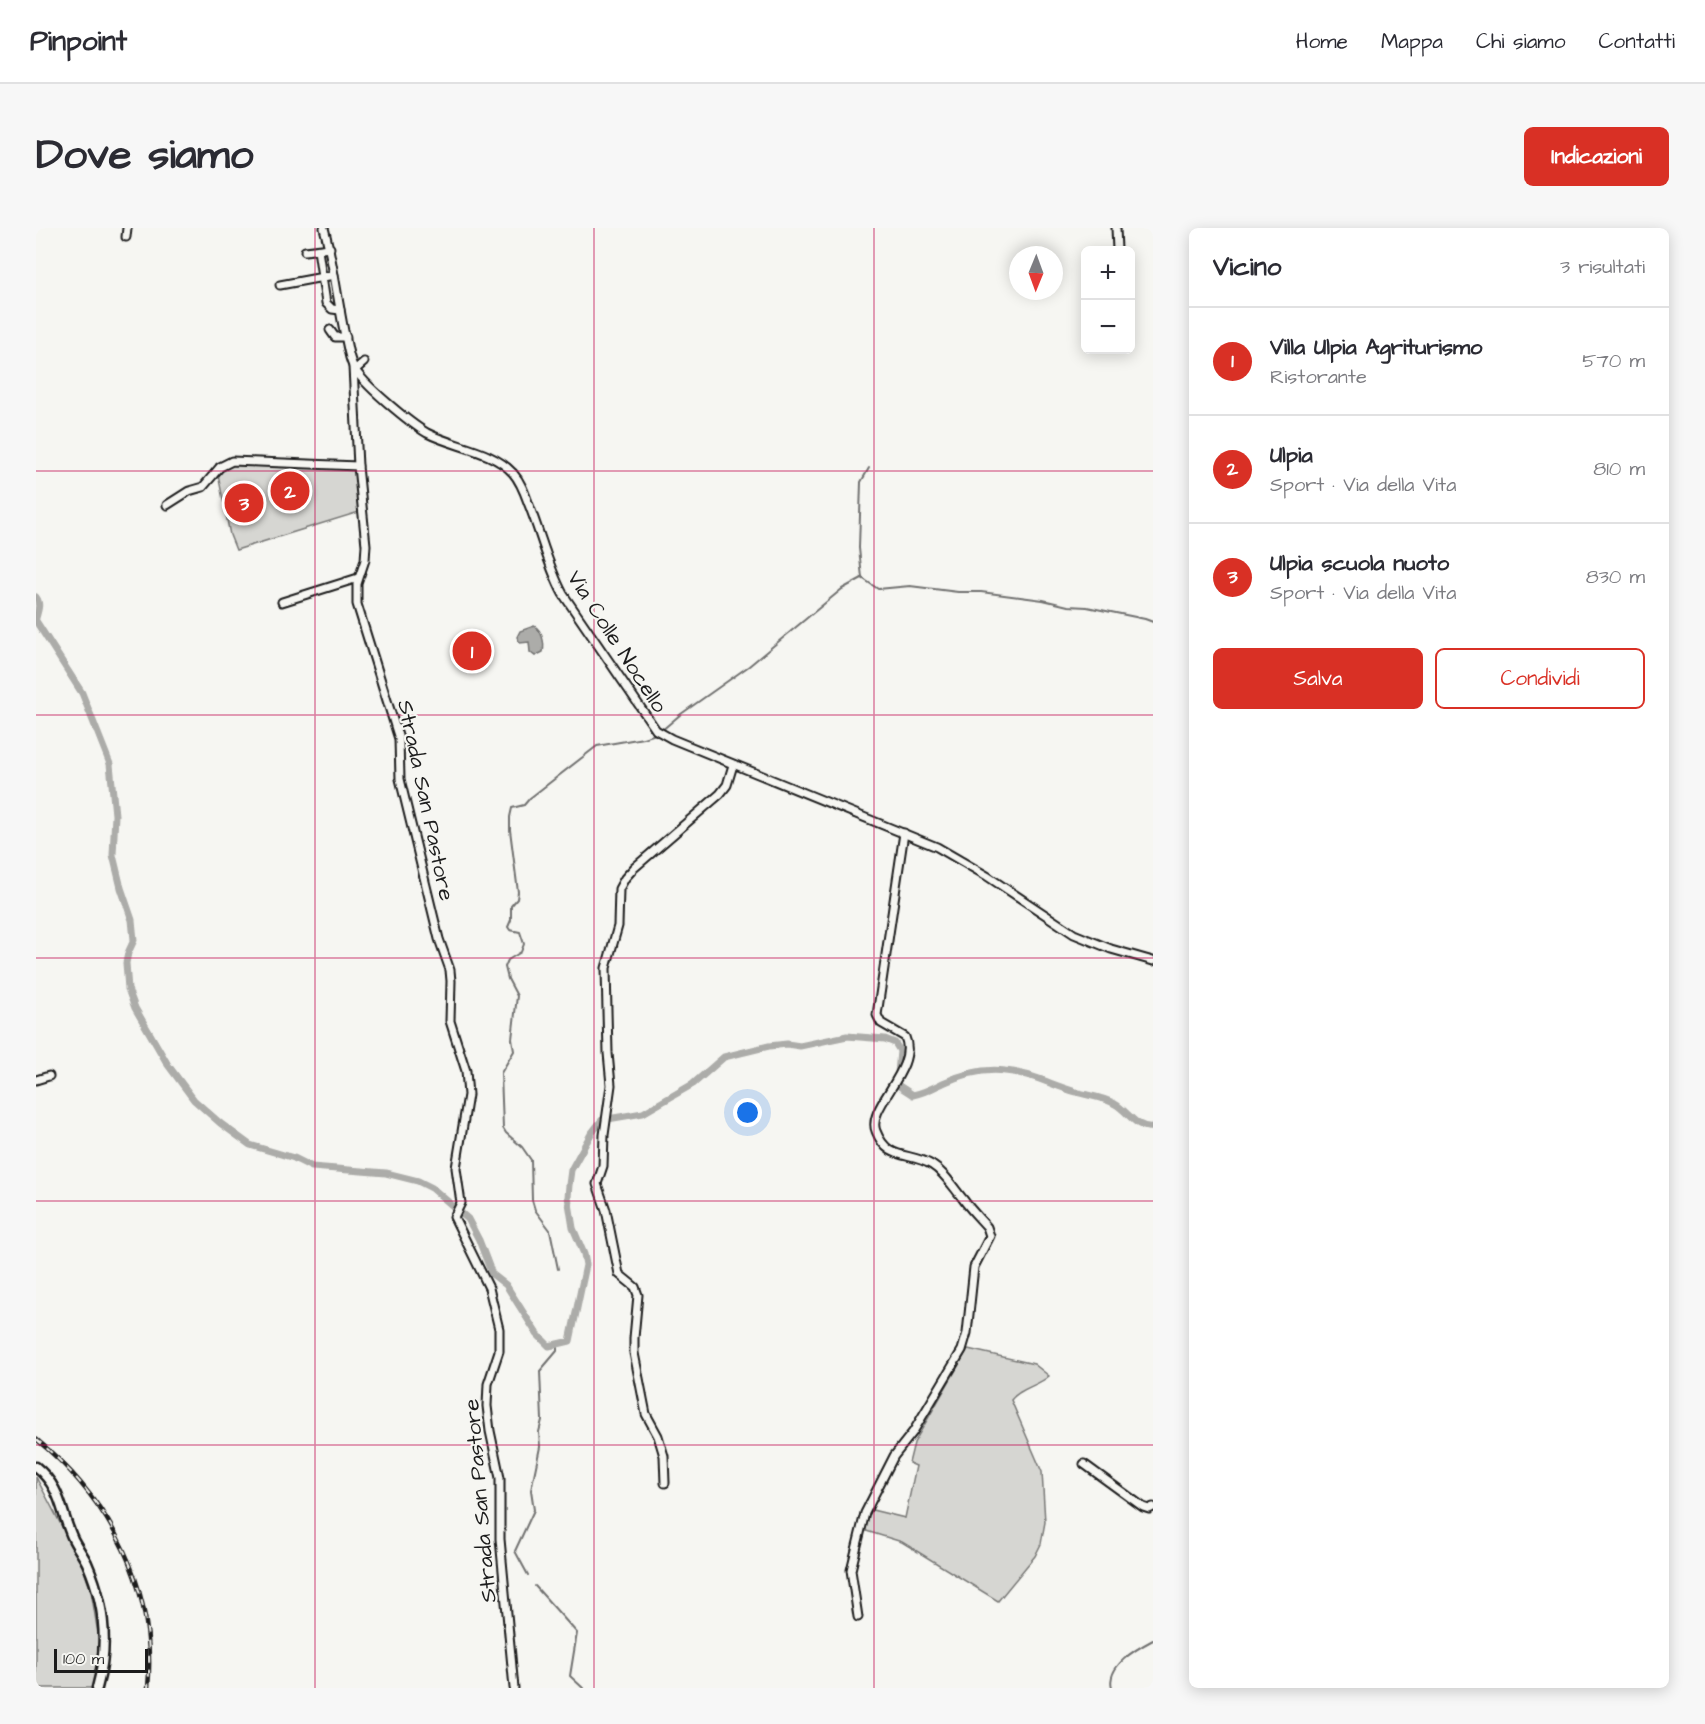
<!DOCTYPE html>
<html lang="it">
<head>
<meta charset="utf-8">
<style>
	:root { --surface:#fff; --page:#f7f7f7; --text:#2b2b33; --muted:#7c7c81; --line:#e1e1e2; --accent:#d93025 }
	body { margin:0; font-family:"Architects Daughter",sans-serif; background:var(--page); color:var(--text) }
	.controls { position:absolute; right:18px; top:18px; display:grid; overflow:hidden; border-radius:9px; box-shadow:0 3px 15px #0003 }
	.controls button { width:54px; height:54px; display:grid; place-items:center; padding:0; border:0; border-bottom:2px solid var(--line); background:var(--surface); color:var(--text); font:30px sans-serif }
	.compass { position:absolute; left:973px; top:18px; width:54px; height:54px; border-radius:50%; background:var(--surface); box-shadow:0 3px 15px #0003; rotate:181deg }
	.scale { position:absolute; left:18px; bottom:15px; width:94px; box-sizing:border-box; padding-left:6px; border:3px solid #1c1c1c; border-top:0; font-size:16px; line-height:21px; white-space:nowrap; color:#1c1c1c; -webkit-text-stroke:4px #f6f6f2; paint-order:stroke }
	.you { position:absolute; left:712px; top:885px; width:21px; height:21px; margin:-15px; border:4px solid #fff; border-radius:50%; background:#1a73e8; box-shadow:0 0 0 9px #1a73e833 }
	.badge { display:grid; place-items:center; width:39px; height:39px; border-radius:50%; background:var(--accent); color:#fff; font-size:20px; font-weight:700 }
	.pin { position:absolute; translate:-50% -50%; border:3px solid #fff; box-shadow:0 2px 6px #0006 }
	.list { margin:0; padding:0; list-style:none }
	h2 { display:flex; justify-content:space-between; align-items:center; height:78px; margin:0; padding:0 24px; font-size:26px }
	h2 small { font-size:20px; font-weight:400; color:var(--muted) }
	.list li { display:grid; grid-template-columns:39px 1fr auto; gap:18px; align-items:center; box-sizing:border-box; height:108px; padding:0 24px; border-top:2px solid var(--line) }
	.list b { display:block; font-size:22px; white-space:nowrap }
	.list p { margin:0; font-size:20px; white-space:nowrap; color:var(--muted) }
	.list em { font-size:20px; font-style:normal; color:var(--muted) }
	.actions { display:flex; gap:12px; padding:18px 24px }
	.actions a { flex:1; padding:14px 0; border:2px solid var(--accent); border-radius:9px; text-align:center; font-size:21px; color:var(--accent) }
	.actions .main { background:var(--accent); color:#fff }
	.map { position:relative; flex:none; width:1117px; height:1460px; overflow:hidden; border-radius:9px }
	header { display:flex; align-items:center; gap:36px; box-sizing:border-box; height:84px; padding:0 30px; background:var(--surface); border-bottom:2px solid var(--line) }
	header strong { font-size:28px }
	nav { display:flex; gap:33px; margin-inline-start:auto; font-size:21px }
	.intro { display:flex; align-items:center; justify-content:space-between; box-sizing:border-box; height:144px; padding:0 36px }
	h1 { margin:0; font-size:42px }
	.button { padding:15px 27px; border-radius:9px; background:var(--accent); color:#fff; font-size:21px; font-weight:700 }
	main { display:flex; gap:36px; padding:0 36px }
	aside { flex:1; background:var(--surface); border-radius:9px; box-shadow:0 3px 15px #0003 }
	.map>svg:first-child { display:block }
	.green { fill:#d6d6d2; stroke:#797977; stroke-width:1.5 }
	.water { fill:#acaca9; stroke:#727271; stroke-width:1.5 }
	.lines { fill:none; stroke-linecap:round; stroke-linejoin:round }
	.stream { stroke:#727271; stroke-width:2 }
	.canal { stroke:#acaca9; stroke-width:7 }
	.minor-casing { stroke:#1c1c1c; stroke-width:11 }
	.major-casing { stroke:#1c1c1c; stroke-width:13 }
	.minor { stroke:#f6f6f2; stroke-width:7 }
	.major { stroke:#f6f6f2; stroke-width:8 }
	.rail-casing { stroke:#1c1c1c; stroke-width:4.5 }
	.rail { stroke:#f6f6f2; stroke-width:2; stroke-dasharray:7; stroke-linecap:butt }
	.grid { fill:none; stroke:#c2185b; stroke-width:1.5; stroke-opacity:0.55 }
	.labels { text-anchor:middle; stroke-width:4.5; stroke-linejoin:round; paint-order:stroke }
	.street-label { font-size:22px; fill:#1c1c1c; stroke:#f6f6f2 }
</style>
</head>
<body>
<header>
<strong>Pinpoint</strong>
<nav><a>Home</a><a>Mappa</a><a>Chi siamo</a><a>Contatti</a></nav>
</header>
<div class="intro"><h1>Dove siamo</h1><a class="button">Indicazioni</a></div>
<main>
<div class="map">
<svg width="1117" height="1460" viewBox="0 0 1117 1460">
	<rect width="100%" height="100%" fill="#f6f6f2"/>
	<filter id="ink" filterUnits="userSpaceOnUse"><feTurbulence type="fractalNoise" baseFrequency=".0167" numOctaves="2"/><feDisplacementMap in="SourceGraphic" scale="12" xChannelSelector="R" yChannelSelector="G"/><feConvolveMatrix kernelMatrix="1 2 1 2 8 2 1 2 1" color-interpolation-filters="sRGB"/></filter>
	<g filter="url(#ink)">
		<!-- green -->
		<g class="green">
			<path d="M180,236L320,241L323,284L200,322L194,307Z"/>
			<path d="M932,1121L998,1136L1013,1148C1002,1158 984,1160 975,1172L1006,1244L1009,1294L1005,1316L999,1328L962,1373L866,1314L827,1302L832,1281L869,1290L880,1238L873,1235L878,1215Z"/>
			<path d="M0,1249L46,1337L55,1363L63,1412L61,1448L57,1460H0Z"/>
		</g>
		<!-- water -->
		<path class="water" d="M498,398C506,402 509,415 507,424L499,428L494,424L493,414L484,415L481,409L484,403Z"/>
		<g class="lines">
			<!-- stream -->
			<g class="stream">
				<path d="M826,350L842,361L874,358L922,364H945L1007,372L1032,378L1051,379L1109,391L1117,394"/>
				<path d="M826,350L823,320L825,254L833,240"/>
				<path d="M625,503L645,486L713,438L806,361L826,350"/>
				<path d="M522,1041L514,1002L499,982L496,972L495,932L486,919L470,905L467,900L465,845L478,823L476,811L481,768L472,751L469,739L472,732L485,724L488,716L484,704L474,702L472,699L475,692V678L481,671L482,664L474,602V589L476,580L488,577L494,570L561,518L607,510L620,506"/>
				<path d="M492,1347L479,1323L498,1282L495,1262L504,1219L503,1204L506,1192L504,1143L521,1123V1117"/>
				<path d="M499,1358L541,1405L534,1448L547,1460"/>
				<path d="M1076,1460C1070,1438 1100,1421 1117,1412"/>
			</g>
			<!-- canal -->
			<g class="canal">
				<path d="M0,369C5,376 2,382 0,390"/>
				<path d="M0,393L46,465L74,536L79,587L77,627L85,660L96,692L98,712L92,725L90,735L92,761L99,780L132,837L158,872L184,895L214,917L258,930L276,939L350,945L382,953L396,960L432,991L443,1012L456,1046L470,1057L501,1106L513,1118L534,1113L550,1037L548,1026L537,1000L532,969L533,957L535,942L555,906L566,892L607,885L657,856L688,829L733,818L751,816L764,818L811,808L849,811L859,815L864,823L862,845L857,854L877,867C888,865 897,860 907,855C927,846 947,840 969,843C994,845 1016,857 1040,864C1053,868 1068,869 1079,876C1093,884 1100,901 1117,899"/>
			</g>
			<!-- minor casing -->
			<g class="minor-casing">
				<g id="minor">
					<path d="M288,0C297,33 301,68 308,103C311,114 312,128 317,138C325,155 374,195 391,205C418,219 456,222 477,245C485,254 489,266 493,277C505,307 512,338 527,366L620,502L636,511L901,619L951,648L1038,706L1075,721L1117,733"/>
					<path d="M1080,0L1081,22"/>
					<path d="M90,9L91,0"/>
					<path d="M282,22L290,75L296,81L304,82"/>
					<path d="M269,23L294,20"/>
					<path d="M244,57L298,47"/>
					<path d="M294,102L299,109H310"/>
					<path d="M317,139L322,238L330,317L329,332L321,356V376L363,511L364,551L403,711L414,742L415,753L414,793L430,843L432,867L420,940L425,975L418,989L453,1060L463,1101V1123L452,1156L451,1178L454,1203L464,1250V1311L478,1460"/>
					<path d="M320,141L328,134"/>
					<path d="M131,277L153,263L167,259L184,239L196,233L322,238"/>
					<path d="M246,374L322,350"/>
					<path d="M0,852L13,848"/>
					<path d="M1048,1236L1107,1279L1113,1281L1117,1279"/>
					<path d="M629,1255L628,1228L622,1208L610,1186L598,1125V1110L602,1067L599,1059L583,1046L570,982L561,956L567,938L568,907L575,857L572,825L570,740L582,698L583,661L589,650L598,640L684,566L691,557L697,537"/>
					<path d="M822,1389L815,1342L829,1285L858,1228L877,1204L926,1122L931,1105L938,1039L954,1008L951,999C943,990 934,981 927,971C917,959 909,945 896,937C873,923 852,934 840,903C830,879 883,841 869,809L845,795L841,787L868,605"/>
				</g>
			</g>
			<!-- major casing -->
			<g class="major-casing">
				<path id="major" d="M0,1239C26,1260 24,1283 37,1311C41,1319 47,1327 51,1335C69,1376 73,1417 61,1460"/>
			</g>
			<!-- minor -->
			<use href="#minor" class="minor"/>
			<!-- major -->
			<use href="#major" class="major"/>
			<!-- rail casing -->
			<g class="rail-casing">
				<path id="rail" d="M0,1211C75,1273 121,1361 112,1460"/>
			</g>
			<!-- rail -->
			<use href="#rail" class="rail"/>
		</g>
	</g>
	<!-- grid -->
	<path class="grid" d="M279,0V1460M558,0V1460M838,0V1460M0,243H1117M0,487H1117M0,730H1117M0,973H1117M0,1217H1117"/>
	<g class="labels">
		<!-- street labels -->
		<g class="street-label">
			<text transform="translate(582 413) rotate(57)" y="8">Via Colle Nocello</text>
			<text transform="translate(391 572) rotate(78)" y="8">Strada San Pastore</text>
			<text transform="translate(443 1273) rotate(-95)" y="8">Strada San Pastore</text>
		</g>
	</g>
</svg>
<div class="controls">
<button>+</button>
<button>−</button>
</div>
<svg class="compass" viewBox="-18 -18 36 36"><path d="M0-13l5 13h-10z" fill="#e53935"/><path d="M0 13l5-13h-10z" fill="#7c7c81"/></svg>
<div class="scale">100 m</div>
<div class="you"></div>
<div class="pin badge" style="left:436px;top:423px">1</div>
<div class="pin badge" style="left:254px;top:263px">2</div>
<div class="pin badge" style="left:208px;top:275px">3</div>
</div>
<aside>
<h2>Vicino<small>3 risultati</small></h2>
<ul class="list">
<li><span class="badge">1</span><div><b>Villa Ulpia Agriturismo</b><p>Ristorante</p></div><em>570 m</em></li>
<li><span class="badge">2</span><div><b>Ulpia</b><p>Sport · Via della Vita</p></div><em>810 m</em></li>
<li><span class="badge">3</span><div><b>Ulpia scuola nuoto</b><p>Sport · Via della Vita</p></div><em>830 m</em></li>
</ul>
<div class="actions"><a class="main">Salva</a><a>Condividi</a></div>
</aside>
</main>
</body>
</html>
